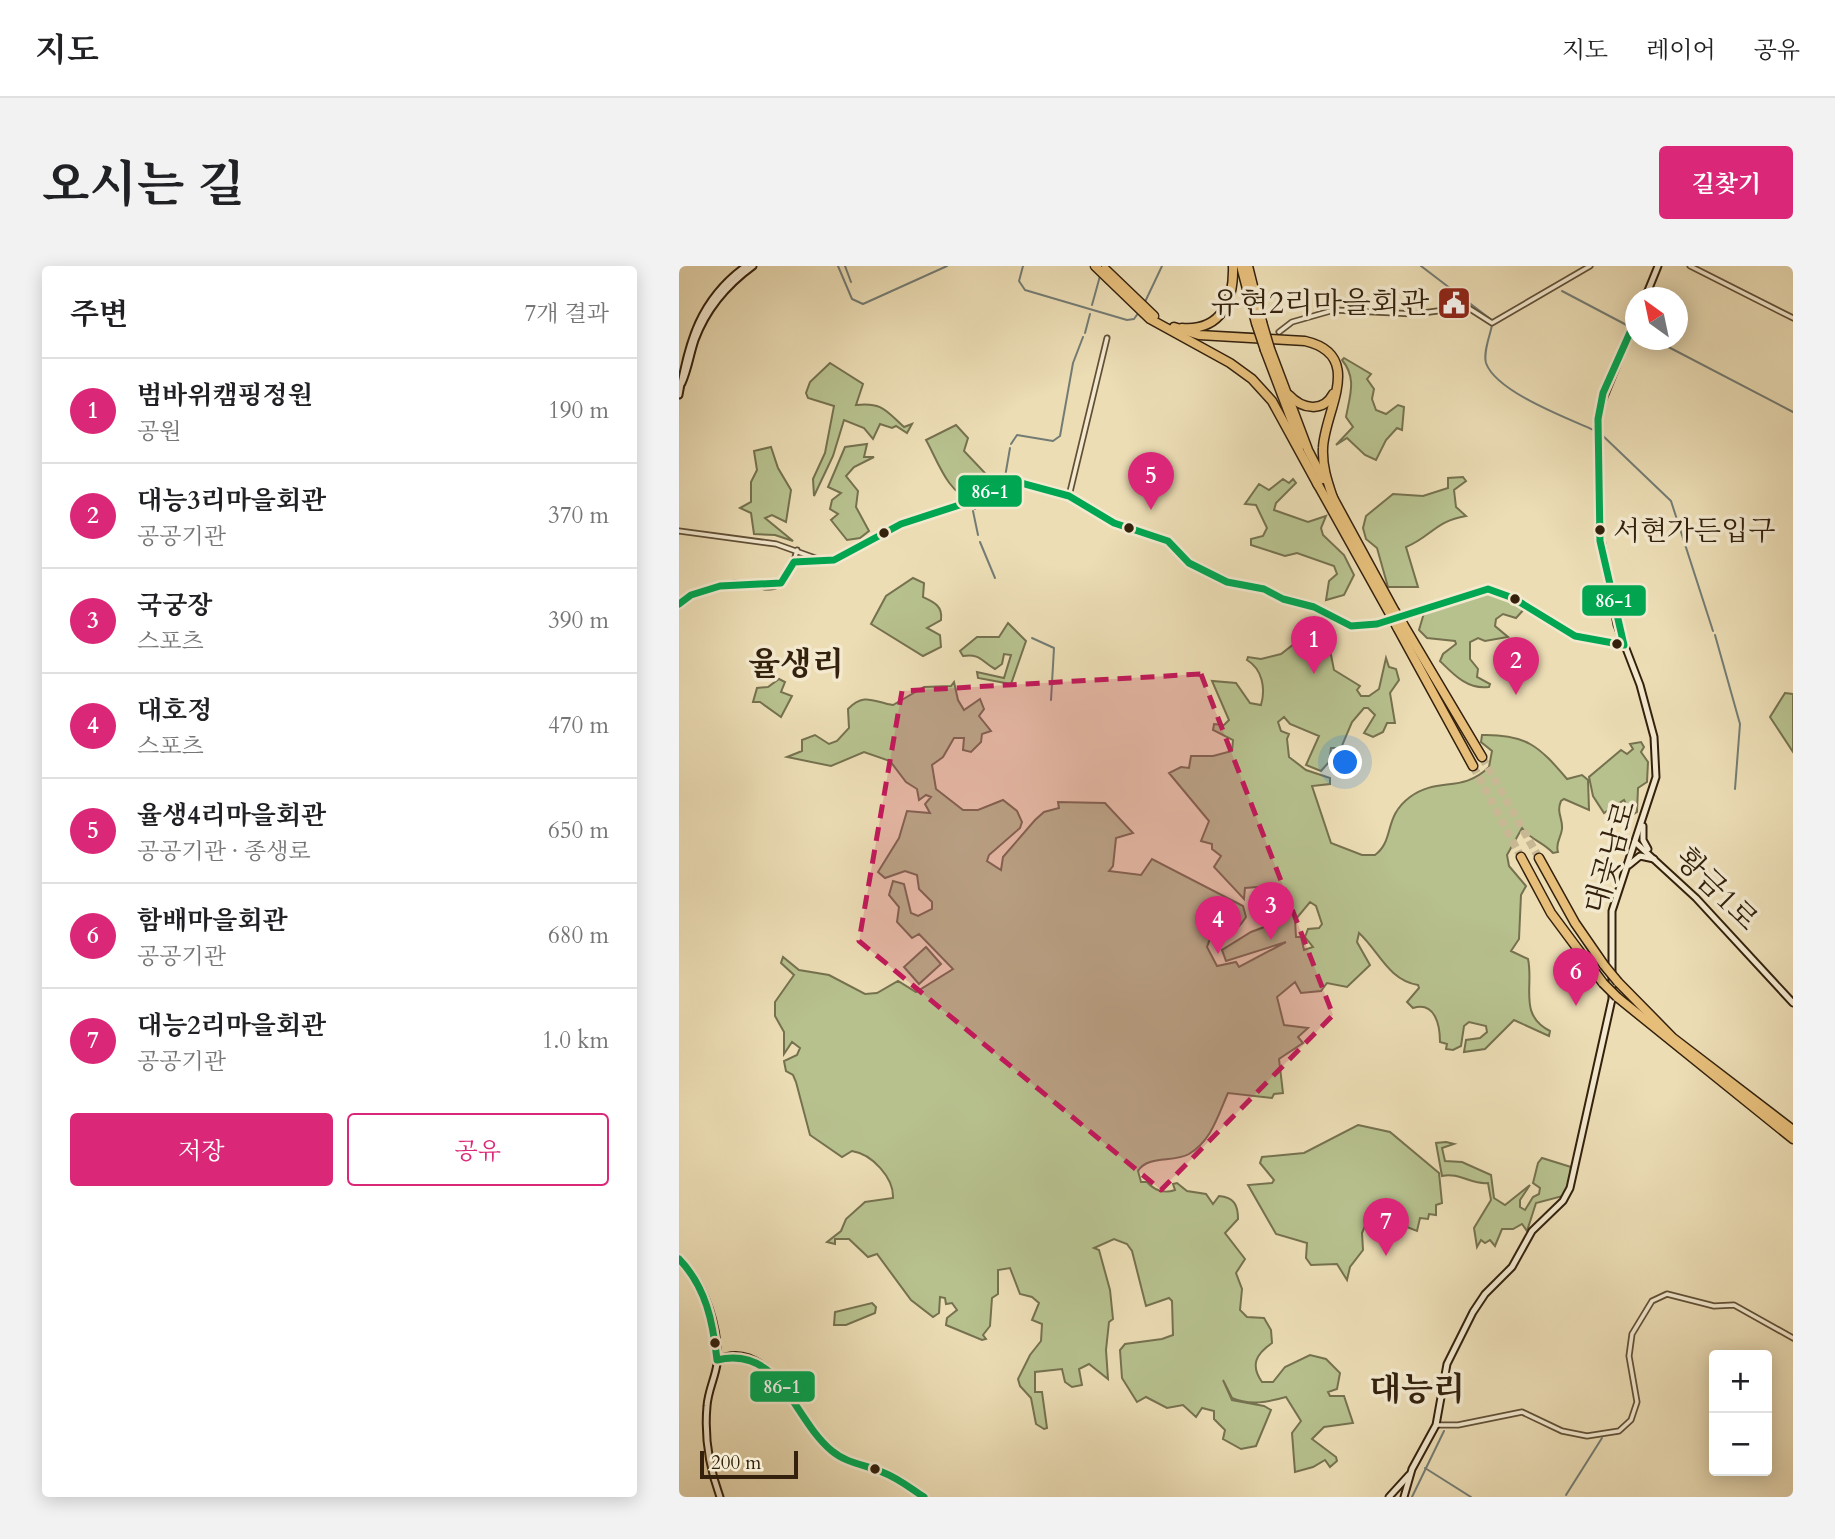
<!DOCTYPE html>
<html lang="ko">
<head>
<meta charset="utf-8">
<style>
	:root { --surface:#fff; --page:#f2f2f2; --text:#202124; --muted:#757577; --line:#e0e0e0; --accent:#db2777 }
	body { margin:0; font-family:Cardo,"Noto Serif KR",serif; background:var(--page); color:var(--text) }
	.controls { position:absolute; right:21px; bottom:21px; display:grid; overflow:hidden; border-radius:7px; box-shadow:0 4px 18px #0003 }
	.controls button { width:63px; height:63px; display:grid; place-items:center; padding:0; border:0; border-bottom:2px solid var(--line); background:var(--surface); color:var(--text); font:35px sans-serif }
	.compass { position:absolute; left:946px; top:21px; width:63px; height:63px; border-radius:50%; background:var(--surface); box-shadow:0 4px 18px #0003; rotate:327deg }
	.scale { position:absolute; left:21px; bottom:18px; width:98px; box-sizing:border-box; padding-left:7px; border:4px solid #33210d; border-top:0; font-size:19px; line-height:24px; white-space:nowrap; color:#33210d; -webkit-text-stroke:5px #f3e9cf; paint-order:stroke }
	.you { position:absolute; left:667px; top:497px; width:24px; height:24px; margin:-18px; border:5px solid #fff; border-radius:50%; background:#1a73e8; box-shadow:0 0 0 10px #1a73e833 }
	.badge { display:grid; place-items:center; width:46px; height:46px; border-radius:50%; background:var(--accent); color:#fff; font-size:23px; font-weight:700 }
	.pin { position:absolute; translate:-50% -58px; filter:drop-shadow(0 2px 4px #0008) }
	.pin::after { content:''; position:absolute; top:37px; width:24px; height:21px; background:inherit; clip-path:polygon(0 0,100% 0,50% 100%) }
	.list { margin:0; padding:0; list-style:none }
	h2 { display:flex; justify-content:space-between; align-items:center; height:91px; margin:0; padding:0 28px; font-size:30px }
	h2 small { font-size:23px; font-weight:400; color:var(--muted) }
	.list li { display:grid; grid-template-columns:46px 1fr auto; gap:21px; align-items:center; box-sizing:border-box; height:105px; padding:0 28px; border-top:2px solid var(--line) }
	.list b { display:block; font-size:26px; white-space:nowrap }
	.list p { margin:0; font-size:23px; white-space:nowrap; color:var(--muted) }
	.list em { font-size:23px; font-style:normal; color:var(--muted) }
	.actions { display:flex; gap:14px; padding:21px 28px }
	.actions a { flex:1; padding:16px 0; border:2px solid var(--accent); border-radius:7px; text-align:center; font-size:24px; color:var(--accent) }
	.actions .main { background:var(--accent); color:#fff }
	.map { position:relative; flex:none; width:1114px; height:1231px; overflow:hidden; border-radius:7px }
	header { display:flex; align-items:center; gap:42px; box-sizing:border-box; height:98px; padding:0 35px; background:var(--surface); border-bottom:2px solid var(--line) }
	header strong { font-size:33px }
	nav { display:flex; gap:38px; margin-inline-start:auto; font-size:24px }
	.intro { display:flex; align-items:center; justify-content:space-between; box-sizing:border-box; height:168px; padding:0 42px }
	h1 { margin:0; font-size:49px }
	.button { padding:18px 32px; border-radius:7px; background:var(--accent); color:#fff; font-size:24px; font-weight:700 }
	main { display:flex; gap:42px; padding:0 42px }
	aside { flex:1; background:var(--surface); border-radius:7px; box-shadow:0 4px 18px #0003 }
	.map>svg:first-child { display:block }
	.green { fill:#b7c18e; stroke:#75714e; stroke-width:2; fill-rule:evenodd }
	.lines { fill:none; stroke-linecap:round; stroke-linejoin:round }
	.stream { stroke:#737c74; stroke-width:2 }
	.highway-tunnel { stroke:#c7b793; stroke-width:8; stroke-dasharray:8 4; stroke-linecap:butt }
	.street-casing { stroke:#615037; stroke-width:7 }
	.secondary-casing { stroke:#33210d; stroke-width:9 }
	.highway-casing { stroke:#33210d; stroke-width:11 }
	.street { stroke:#f3e9cf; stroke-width:3.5 }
	.secondary { stroke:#f3e9cf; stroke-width:5 }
	.highway { stroke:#e6be7a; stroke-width:8 }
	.highway-bridge-casing { stroke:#33210d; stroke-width:11; stroke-linecap:butt }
	.highway-bridge { stroke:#e6be7a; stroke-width:8 }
	.bus-1-casing { stroke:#f3e9cf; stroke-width:12 }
	.bus-1 { stroke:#00a651; stroke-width:7 }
	.marked { fill:#c2185b; fill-opacity:0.2; stroke:#c2185b; stroke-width:5; stroke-dasharray:14 9; stroke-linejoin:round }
	.bus-dot { fill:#33210d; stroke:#f3e9cf; stroke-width:2.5 }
	.labels { text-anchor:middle; stroke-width:7; stroke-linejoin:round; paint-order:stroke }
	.bus-label { font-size:28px; fill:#33210d; stroke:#f3e9cf; text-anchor:start }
	.poi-label { font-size:30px; fill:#33210d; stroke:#f3e9cf; text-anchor:end }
	.street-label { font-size:30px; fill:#33210d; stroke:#f3e9cf }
	.quarter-label { font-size:33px; font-weight:bold; fill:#33210d; stroke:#f3e9cf }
	.line-badge { stroke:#f3e9cf; stroke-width:2.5 }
	.badge-label { font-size:19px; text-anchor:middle; font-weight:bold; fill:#fff }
</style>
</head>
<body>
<header>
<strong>지도</strong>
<nav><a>지도</a><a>레이어</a><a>공유</a></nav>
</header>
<div class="intro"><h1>오시는 길</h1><a class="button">길찾기</a></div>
<main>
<aside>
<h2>주변<small>7개 결과</small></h2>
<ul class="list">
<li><span class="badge">1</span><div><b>범바위캠핑정원</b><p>공원</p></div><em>190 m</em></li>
<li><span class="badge">2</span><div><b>대능3리마을회관</b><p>공공기관</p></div><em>370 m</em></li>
<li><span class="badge">3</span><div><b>국궁장</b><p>스포츠</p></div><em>390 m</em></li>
<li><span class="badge">4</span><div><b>대호정</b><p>스포츠</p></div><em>470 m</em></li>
<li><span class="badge">5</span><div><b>율생4리마을회관</b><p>공공기관 · 종생로</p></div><em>650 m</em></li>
<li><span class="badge">6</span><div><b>함배마을회관</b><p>공공기관</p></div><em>680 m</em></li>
<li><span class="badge">7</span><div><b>대능2리마을회관</b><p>공공기관</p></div><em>1.0 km</em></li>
</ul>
<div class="actions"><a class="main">저장</a><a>공유</a></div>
</aside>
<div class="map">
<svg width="1114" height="1231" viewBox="0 0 1114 1231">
	<rect width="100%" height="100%" fill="#ecddb5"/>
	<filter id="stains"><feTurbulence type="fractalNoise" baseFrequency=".00286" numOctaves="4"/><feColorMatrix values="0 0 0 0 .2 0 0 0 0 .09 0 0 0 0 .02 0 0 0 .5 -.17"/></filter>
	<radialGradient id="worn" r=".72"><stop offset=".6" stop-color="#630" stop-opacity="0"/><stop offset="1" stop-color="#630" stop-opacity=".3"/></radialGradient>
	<!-- green -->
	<g class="green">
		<path d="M665,92L692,108L688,113L695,123L693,133L697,144L707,148L719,139L725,141L723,164L718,162L707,174L697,194L686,189L668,172L657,179L674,161L667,151C671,129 678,112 663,94Z"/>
		<path d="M151,97L184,118L177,139C204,136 207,145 225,161L233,158L228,167L217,160L213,162L201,158L194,173L185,162L165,154L154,190L135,230L134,213L146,187L155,140L129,132L127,127L131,116Z"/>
		<path d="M277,159L289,172L285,185L306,207L301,214L287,219V225L292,226L310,218L306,227L293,233C269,229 258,193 247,174Z"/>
		<path d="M188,178L185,191H195L175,201L167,210L179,225L177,241L190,265L181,272L168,274L152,254L159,248L151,243L153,234L162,227L149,221L166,181Z"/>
		<path d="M92,181L99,202L112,224L107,256L93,249L86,252L114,275L96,269L75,268L72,247L61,242L72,236V216L78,204L75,185Z"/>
		<path d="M784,211L787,215L775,224L777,241L787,250C756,255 752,271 727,281L739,321H709L698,282L687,273L684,262L687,250L714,228L744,230L769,222V212Z"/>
		<path d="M604,213L610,217L614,213L617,217L597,237L595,244L629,256L647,250L642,262L644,269L665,289L675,309L665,329L647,334L650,315L658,308L655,300L618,287L606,290L572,279V273L584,270L588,262L577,239L566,238L580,218L590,224Z"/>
		<path d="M234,312L245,317L244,331C255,336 264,340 262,354L248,362L261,369L262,381L244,390L192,358L207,330Z"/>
		<path d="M805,326L818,327L847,341L837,352L824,348L817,353L816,360L829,371L806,375L799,372L791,376V393L799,403L798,411L811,418L810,421C789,424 775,409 761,395L764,388L777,378L776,375L748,372L740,364L745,347Z"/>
		<path d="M329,357L347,375L332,418L299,412L298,406L325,412L332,389L325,388L323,398L316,403C303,396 301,387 284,390L281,385L298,371H320Z"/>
		<path d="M638,360L650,379L655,404L681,420L678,424L682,430H690L700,423L707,392L710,401L717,403L720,414L711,427L716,457H708L704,466L694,471L685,467L696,449L689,442H685L673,456L662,482H652L650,496L642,505L627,499L640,470L611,458L605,451L599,456L602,465L610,468L608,473L610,491L627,504L651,512V518L633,520L652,577L683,589H696C716,574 704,551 731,531C760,510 782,528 810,501L813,485L802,476L803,469C847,468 860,480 888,513L903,509L909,514L910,544L885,533L882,535C877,547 884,552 883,563C882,572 876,577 879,586L874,587C864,576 852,574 843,562L828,589L830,600L847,620L842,629L840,673L832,685L849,693C855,720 839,749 871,765L870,770L835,754L806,783L785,786L787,774L801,772L808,766L807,760L790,756L785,760L782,780L774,784L767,783L768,778L761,776C761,759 756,735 734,742L728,736L740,722L739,719C709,714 700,685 680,667L678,676L691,699L668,721L648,717L642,725L622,727L616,716L598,731L605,759L629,762L619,771L624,777L600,793L604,827L595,828L593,832L549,827C539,849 533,874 510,888C494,897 469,889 459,905L462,916H468C475,924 485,928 496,924L494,918L498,917L508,925L527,928L534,938L540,930C555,931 559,939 559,953L546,967L566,993L557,1007L563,1023L561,1044L568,1051L585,1052L592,1064L593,1077C577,1088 571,1099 583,1116H594L606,1101L631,1089L647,1093L661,1107L658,1123L649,1126L651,1130H665L674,1157L645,1161L633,1173L657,1191L658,1195L651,1201L646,1194L634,1201L616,1206L613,1167L622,1155L607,1131C589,1136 571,1140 553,1132L544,1114L553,1134L585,1140L592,1144L577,1180L562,1183L544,1173L546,1164L535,1153V1145L523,1142L517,1151L504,1139L488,1142L467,1131L458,1136L443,1112L441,1084L446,1078L483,1073L494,1069L493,1035L490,1032L467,1040L453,985L448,978L435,973L415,982L420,984L431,1024L434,1053L430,1056L427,1084L429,1113L410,1098L400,1103L403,1119L393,1121L386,1116L383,1103L356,1106V1126H363L368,1162L365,1163L357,1158L352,1132L341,1120L339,1113L351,1089L362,1075L363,1058L353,1054L360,1037L353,1031L341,1028L331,1002L319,1004V1028L313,1032L311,1060L304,1069L307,1073L303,1074L267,1059L268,1052L278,1044L273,1037L267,1038L266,1032L261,1031L260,1047L254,1051L232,1034L198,988L189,991L170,973H156V978L148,976L162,965L167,953L186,936L214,932C215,912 193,888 173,885L163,891L131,869L117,816L114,809L107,805L105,795L118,789L121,782L113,776L105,788V766L96,750V736L115,709L102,697L104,691L120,704L150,709L186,728L198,727L219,715L237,726L274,703L240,668L233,672L218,656L220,641L210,629L214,615L225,618L232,647L239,650L253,643V636L240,623L238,609L226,605L206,612L199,606L220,572L228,545L251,547L246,538L252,531L247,529L240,534L238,523L227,516L211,495L185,486L152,500L108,491L123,485V474L136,469L150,478L158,475L170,462L169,443C185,426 195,436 214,439L245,421L272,420L275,416L279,434L285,444L301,433L305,443L300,450L312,465L303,468L302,476L292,486L284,484L285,472H275L264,491L253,499L257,523L284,544H299L324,534L338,545L343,556L341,562L310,589L308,595L322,604L324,591L356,554L365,546L380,542L379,536L426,537L454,567L437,572L434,600L430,605L462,609L473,593L564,640L567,651C556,668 550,668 531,673L528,681L538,700L557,696L560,701L607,676L547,695L543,684L572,666L596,657L595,649L584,650L578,636V621L566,622L565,633L535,601L542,590L533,583V578L522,575L530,555L490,507L502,501L510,502L512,490H534L553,485L554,474L534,464L535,458L545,459L550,454L533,415L557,417L571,437L582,439C587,422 583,403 568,394L569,391L582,393L602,388ZM631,636L637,640L643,658L640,662L629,663L626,671L634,681L625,684L622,671H617L616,654Z"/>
		<path d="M100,413L106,416L102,426L113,430L102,451L81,436H74L78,422L89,421Z"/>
		<path d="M1106,427L1114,428V486L1091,451Z"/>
		<path d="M962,476L965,481L962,486L969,496L968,516L959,522L958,546L953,549L945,534L925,547L914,530L910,511L942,484L948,488L954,483L951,478Z"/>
		<path d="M247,681L262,698L240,718L225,701Z"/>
		<path d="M679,859L711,866L760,907L763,937L757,939V949L750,948L749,953L741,952L738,965L710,954L693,943L683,967L684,984L671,1001L668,1014L658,998L632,999L627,992L628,977L597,968L569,919L593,917L595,914L581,897L583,891L625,887Z"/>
		<path d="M767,876L775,878L763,882L766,895L783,896L812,909L815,932L826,939L851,919L841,934V941L846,944L854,931L860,928L861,922L854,917L859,897L863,892L892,901L889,922L884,930L857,937L848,965L843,958L834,963H823L816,980L811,974L806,977L802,974L798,981L795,962L812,934L809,917C793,919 780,906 763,910L757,877Z"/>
		<path d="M193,1037L197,1041L196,1047L167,1059H155L156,1046Z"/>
	</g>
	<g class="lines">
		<!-- stream -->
		<g class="stream">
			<path d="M159,0L173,33L184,38L268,0"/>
			<path d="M166,0L172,16"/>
			<path d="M344,0L340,15L346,24L448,54L455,53L460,46"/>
			<path d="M742,0L814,55"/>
			<path d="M883,25L957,64"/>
			<path d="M465,38L483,0"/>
			<path d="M413,39L421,10"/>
			<path d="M813,59C811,70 804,86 807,97C817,126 890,153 917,165"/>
			<path d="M406,67L411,48"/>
			<path d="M976,74L1114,146"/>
			<path d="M922,168L992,235L1034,365"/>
			<path d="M332,178L338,169L374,175L381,170L394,97L404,71"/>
			<path d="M326,211L331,182"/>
			<path d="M296,243L324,215"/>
			<path d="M294,245L299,269"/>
			<path d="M301,276L316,312"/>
			<path d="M1036,369L1061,458L1056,523"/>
			<path d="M353,372L375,382L372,434"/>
			<path d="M746,1202L792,1231"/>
			<path d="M887,1229L923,1172"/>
			<path d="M733,1231L765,1165"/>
		</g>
		<!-- highway-tunnel -->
		<g class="highway-tunnel">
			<path d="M803,491L860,592"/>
			<path d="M794,500L842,591"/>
		</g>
		<!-- street casing -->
		<g class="street-casing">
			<g id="street">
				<path d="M1011,0L1114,52"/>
				<path d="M600,66L613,56L655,44L736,48L788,41L813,57L911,0"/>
				<path d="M390,230L428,72"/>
				<path d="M0,265L97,278L139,293"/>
				<path d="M115,296L155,294L222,258L305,231L319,216L327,213L390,230L435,257L489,275L510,297L548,316L585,323L604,333L635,341L666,359L687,360L713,353"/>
				<path d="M0,338C9,325 52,315 68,317C75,317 82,322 90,321C109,320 114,299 118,284"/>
				<path d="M721,351L803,324H814L834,332L896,370L945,379"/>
				<path d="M757,1159H779L843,1146L883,1165L908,1170L940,1165L952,1154L958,1136L950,1090L953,1068L973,1035L988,1028L1035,1040L1055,1039L1114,1072"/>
			</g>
		</g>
		<!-- secondary casing -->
		<g class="secondary-casing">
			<g id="secondary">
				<path d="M966,32L979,0"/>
				<path d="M3,117C9,104 11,89 16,74C27,44 48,19 74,0"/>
				<path d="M0,129C9,76 21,33 67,0"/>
				<path d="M964,560V574L969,583"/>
				<path d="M956,576L1017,632L1114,737"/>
				<path d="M950,599L961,590L975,593"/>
				<path d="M0,993C26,1017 41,1063 38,1098C36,1112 29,1125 28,1140C25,1173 30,1201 41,1231"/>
				<path d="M38,1094C93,1068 120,1161 154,1186C171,1198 190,1199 209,1208C222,1213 233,1223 245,1231"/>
				<path d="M710,1231L730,1209"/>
				<path d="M725,1231L733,1203L757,1159L768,1098L794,1046L806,1028L833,1001L853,965L884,935L891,922L933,733V645L977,511L975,471L961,419L938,359L920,262V143L957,52"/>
			</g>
		</g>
		<!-- highway casing -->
		<g class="highway-casing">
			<g id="highway">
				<path d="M416,0L471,53L551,97L573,113L593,135L639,219"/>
				<path d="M562,0L577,57"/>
				<path d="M569,0L583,56"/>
				<path d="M426,3L475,50"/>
				<path d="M495,61L520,69L626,75C687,89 645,146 644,182C643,201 649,217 655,235"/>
				<path d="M503,62C543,65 555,34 554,0"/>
				<path d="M591,83L629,184L644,213"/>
				<path d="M586,84L622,179"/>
				<path d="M610,129C623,143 644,147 654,128"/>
				<path d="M638,217L711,348"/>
				<path d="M653,230L715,344"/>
				<path d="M724,358L803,491"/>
				<path d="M718,361L794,500"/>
				<path d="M842,591L872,647L924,717"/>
				<path d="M860,592L896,657L925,699"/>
				<path d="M939,716L994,772L1114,864"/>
				<path d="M938,731L1114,873"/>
			</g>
		</g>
		<!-- street -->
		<use href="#street" class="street"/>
		<!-- secondary -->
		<use href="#secondary" class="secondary"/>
		<!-- highway -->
		<use href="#highway" class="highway"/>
		<!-- highway-bridge casing -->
		<g class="highway-bridge-casing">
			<g id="highway-bridge">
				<path d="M583,56L591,83"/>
				<path d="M577,57L586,84"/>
				<path d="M715,344L724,358"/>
				<path d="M711,348L718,361"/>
				<path d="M925,699L939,716"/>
				<path d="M924,717L938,731"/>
			</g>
		</g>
		<!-- highway-bridge -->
		<use href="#highway-bridge" class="highway-bridge"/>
		<!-- bus-1 casing -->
		<g class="bus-1-casing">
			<g id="bus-1">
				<path d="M0,338L12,329L41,320L102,317L115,296L155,294L222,258L305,231L319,216L327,213L390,230L435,257L489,275L510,297L548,316L585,323L604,333L635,341L672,360L698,358L809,323L834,332L896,370L945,379L921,275L919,153L924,127L957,53"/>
				<path d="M0,993C27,1021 34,1056 38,1094C102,1079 113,1152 153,1185C167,1197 187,1199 203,1206C219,1212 231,1222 245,1231"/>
			</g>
		</g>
		<!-- bus-1 -->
		<use href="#bus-1" class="bus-1"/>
	</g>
	<!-- marked area -->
	<path class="marked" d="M522,408L654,749L482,924L180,675L223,425Z"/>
	<!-- icons -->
	<defs>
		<g id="civic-square" transform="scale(1.75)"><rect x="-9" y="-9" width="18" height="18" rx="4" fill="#8f2418" stroke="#f3e9cf"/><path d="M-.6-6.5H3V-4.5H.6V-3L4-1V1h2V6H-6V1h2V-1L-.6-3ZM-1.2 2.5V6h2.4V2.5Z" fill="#fff"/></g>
	</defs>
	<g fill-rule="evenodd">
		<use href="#civic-square" x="775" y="37"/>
	</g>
	<!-- markers -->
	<g class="bus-dot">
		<circle cx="450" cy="262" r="6"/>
		<circle cx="921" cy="264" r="6"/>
		<circle cx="205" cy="267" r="6"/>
		<circle cx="836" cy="333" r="6"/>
		<circle cx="938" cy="378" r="6"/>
		<circle cx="36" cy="1077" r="6"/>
		<circle cx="196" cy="1203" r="6"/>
	</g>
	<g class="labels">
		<!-- bus labels -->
		<g class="bus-label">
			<text x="934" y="274">서현가든입구</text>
		</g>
		<!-- poi labels -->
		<g class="poi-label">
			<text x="750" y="47">유현2리마을회관</text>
		</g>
		<!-- street labels -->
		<g class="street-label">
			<text transform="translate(931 591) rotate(-74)" y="10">대곶남로</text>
			<text transform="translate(1038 623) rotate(45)" y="10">황금1로</text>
		</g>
		<!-- quarter labels -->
		<g class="quarter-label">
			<text x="117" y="409">율생리</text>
			<text x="738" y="1134">대능리</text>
		</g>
	</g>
	<g class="line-badge">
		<rect x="278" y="208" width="66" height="34" rx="7" fill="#00a651"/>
		<rect x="902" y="318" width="66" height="33" rx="7" fill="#00a651"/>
		<rect x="70" y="1104" width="67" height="33" rx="7" fill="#00a651"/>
	</g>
	<g class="badge-label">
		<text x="311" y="232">86-1</text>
		<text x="935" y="341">86-1</text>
		<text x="103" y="1127">86-1</text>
	</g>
	<rect width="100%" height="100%" filter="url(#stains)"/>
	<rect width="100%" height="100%" fill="url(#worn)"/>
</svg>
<div class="controls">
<button>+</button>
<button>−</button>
</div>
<svg class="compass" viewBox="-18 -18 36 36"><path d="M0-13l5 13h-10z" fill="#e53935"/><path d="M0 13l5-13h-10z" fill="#757577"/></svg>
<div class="scale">200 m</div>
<div class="you"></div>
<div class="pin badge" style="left:635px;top:408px">1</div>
<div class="pin badge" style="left:837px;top:429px">2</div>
<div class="pin badge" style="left:592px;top:674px">3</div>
<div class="pin badge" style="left:539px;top:688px">4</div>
<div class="pin badge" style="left:472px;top:244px">5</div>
<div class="pin badge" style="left:897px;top:740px">6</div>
<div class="pin badge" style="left:707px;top:990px">7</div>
</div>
</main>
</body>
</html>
